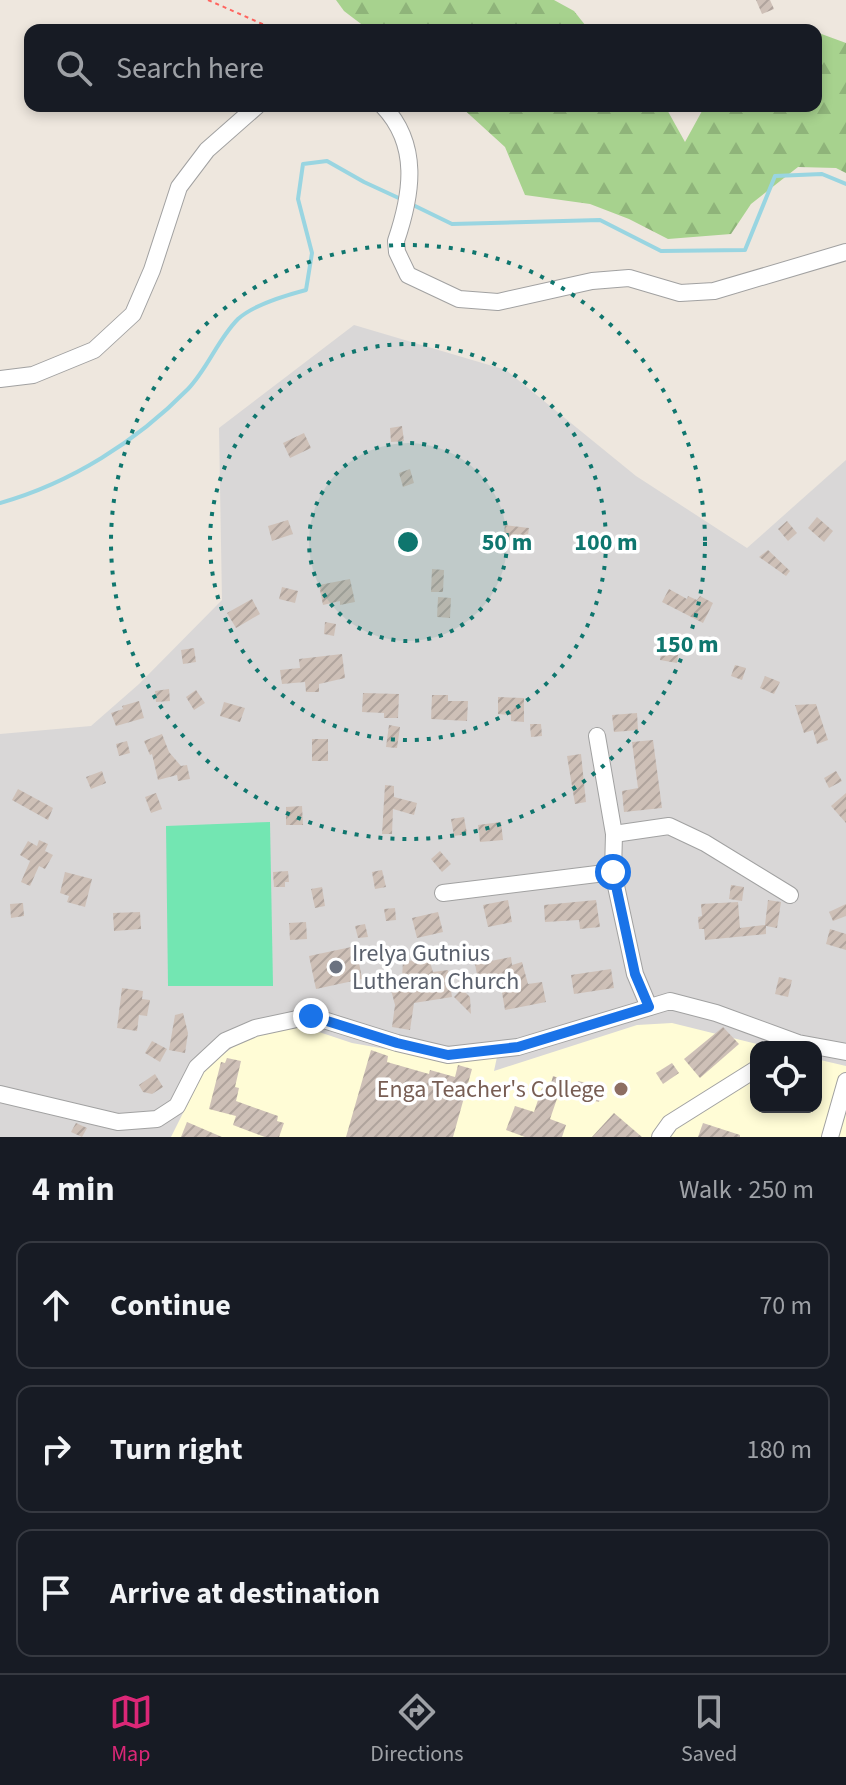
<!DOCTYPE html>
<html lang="en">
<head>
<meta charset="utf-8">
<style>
	:root { --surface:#171b24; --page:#242831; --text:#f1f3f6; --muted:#9ea1a6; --line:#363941; --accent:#db2777 }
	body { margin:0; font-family:"Source Sans 3",sans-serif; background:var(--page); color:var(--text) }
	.controls { position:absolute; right:24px; bottom:24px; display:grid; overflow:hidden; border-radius:16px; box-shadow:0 4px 12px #0003 }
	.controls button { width:72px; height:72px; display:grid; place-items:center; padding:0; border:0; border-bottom:2px solid var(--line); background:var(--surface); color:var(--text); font:40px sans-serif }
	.stop { position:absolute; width:24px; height:24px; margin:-18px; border:6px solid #1a73e8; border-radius:50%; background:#fff }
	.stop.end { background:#1a73e8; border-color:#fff; box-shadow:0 2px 8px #0008 }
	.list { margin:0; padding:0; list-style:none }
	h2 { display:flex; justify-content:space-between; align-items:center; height:104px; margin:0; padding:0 32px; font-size:34px }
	h2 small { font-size:26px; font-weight:400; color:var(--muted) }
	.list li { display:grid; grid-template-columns:52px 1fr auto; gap:24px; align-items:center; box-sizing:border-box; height:128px; margin:0 16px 16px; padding:0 16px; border:2px solid var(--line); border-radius:16px }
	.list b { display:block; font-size:30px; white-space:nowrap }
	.list em { font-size:26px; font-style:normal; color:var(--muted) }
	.icon { flex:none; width:44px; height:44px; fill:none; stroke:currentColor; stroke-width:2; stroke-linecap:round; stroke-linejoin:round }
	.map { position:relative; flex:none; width:846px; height:1137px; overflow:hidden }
	.search { position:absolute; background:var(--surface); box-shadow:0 4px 12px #0003; left:24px; right:24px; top:24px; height:88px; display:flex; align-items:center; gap:20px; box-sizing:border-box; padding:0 28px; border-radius:16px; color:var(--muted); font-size:30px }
	.sheet { height:536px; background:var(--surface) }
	nav { display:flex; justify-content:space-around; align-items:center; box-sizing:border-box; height:112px; border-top:2px solid var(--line); background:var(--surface); font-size:22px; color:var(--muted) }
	nav a { display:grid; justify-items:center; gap:4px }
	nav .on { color:var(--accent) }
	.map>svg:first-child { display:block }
	.residential { fill:#d9d7d7; fill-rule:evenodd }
	.education { fill:#fffcd6 }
	.forest { fill:url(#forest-firs) }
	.pitch { fill:#73e6b2 }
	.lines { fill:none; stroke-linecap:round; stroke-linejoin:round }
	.stream { stroke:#99d5e1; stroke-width:4 }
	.building { fill:url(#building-hatch) }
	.minor-casing { stroke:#a1a1a1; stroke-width:18 }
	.path { stroke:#ff645e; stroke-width:2; stroke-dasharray:4 4; stroke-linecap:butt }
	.minor { stroke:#fff; stroke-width:16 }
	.route { stroke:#1a73e8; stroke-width:10 }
	.ring { fill:none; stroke:#0f766e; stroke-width:4; stroke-dasharray:4 8 }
	.worship-dot { fill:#6b7280; stroke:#fff; stroke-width:3 }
	.education-dot { fill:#8d6e63; stroke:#fff; stroke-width:3 }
	.labels { text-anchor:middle; stroke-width:7; stroke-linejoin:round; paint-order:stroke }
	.worship-label { font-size:24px; fill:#5b616d; stroke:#fff; text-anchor:start }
	.education-label { font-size:24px; fill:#785e54; stroke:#fff; text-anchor:end }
	.centre { fill:#0f766e; stroke:#fff; stroke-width:4 }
	.ring-label { font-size:24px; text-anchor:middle; font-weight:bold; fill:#0f766e; stroke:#fff; stroke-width:7; stroke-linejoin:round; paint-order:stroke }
</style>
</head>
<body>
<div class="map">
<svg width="846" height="1137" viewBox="0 0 846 1137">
	<defs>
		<pattern id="forest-firs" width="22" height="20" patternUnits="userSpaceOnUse" patternTransform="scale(2)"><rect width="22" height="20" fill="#a7d28e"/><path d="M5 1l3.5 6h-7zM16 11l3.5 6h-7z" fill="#8fb47a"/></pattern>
		<pattern id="building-hatch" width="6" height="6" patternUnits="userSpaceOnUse" patternTransform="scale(2)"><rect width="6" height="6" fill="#cec0b7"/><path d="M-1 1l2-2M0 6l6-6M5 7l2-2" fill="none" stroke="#b0a49d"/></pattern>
	</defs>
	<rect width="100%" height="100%" fill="#eee7de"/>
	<!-- residential -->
	<path class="residential" d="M354,325L506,370L636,476L747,548L846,460V1137H0V734L91,726L139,684L222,600L219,428ZM756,1047H816V1107H756Z"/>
	<!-- education -->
	<path class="education" d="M289,1022L352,1043L459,1062L497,1057L494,1071L637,1025L672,1023L769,1047H756V1107H816V1059L846,1066V1137H171L206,1067L233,1047Z"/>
	<!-- forest -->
	<g class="forest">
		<path d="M336,0H554L574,11L589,30H369L344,11Z"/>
		<path d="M816,32L846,43V173L836,168L798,167L751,204L731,234L668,239L629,219L590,204L525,195L505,147L460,106H665L685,142L702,111L713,106H816Z"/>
	</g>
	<!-- pitch -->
	<path class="pitch" d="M270,822L273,986H168L166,826Z"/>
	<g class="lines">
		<!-- stream -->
		<g class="stream">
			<path d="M411,204L452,224L600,220L661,251L745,250L775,176L822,174L846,184"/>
			<path d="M0,503C71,483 137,441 188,389C208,368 218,339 238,319C253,305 287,295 306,290L312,253L298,199L303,164L327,161L364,182L403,200"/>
		</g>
	</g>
	<!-- building -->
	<g class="building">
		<path d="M756,0H770L774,9L762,14Z"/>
		<path d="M402,426L404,441L391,442L390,428Z"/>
		<path d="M304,433L311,448L290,458L283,443Z"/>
		<path d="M410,469L414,483L403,487L399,473Z"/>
		<path d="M817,517L833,531L824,542L808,528Z"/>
		<path d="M288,520L293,534L272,541L268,526Z"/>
		<path d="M787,521L797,533L788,541L778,529Z"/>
		<path d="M505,525L529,528L527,543L503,539Z"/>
		<path d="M768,550L790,571L786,576L759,557Z"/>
		<path d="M432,569L444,570L443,592H431Z"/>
		<path d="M350,579L355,602L340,605V601L323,605L319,585Z"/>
		<path d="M282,587L298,591L295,603L279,599Z"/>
		<path d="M669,589L687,599L688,596L697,600L700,596L713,603L703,623L662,602Z"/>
		<path d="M438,597L451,598L450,618L437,617Z"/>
		<path d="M252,599L260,614L236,628L227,613Z"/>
		<path d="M325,622L336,624L334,636L324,634Z"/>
		<path d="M662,646L679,650L677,663L660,660Z"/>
		<path d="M194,648L196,662L183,664L181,650Z"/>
		<path d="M342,654L345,678L319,684V692H306L305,682L282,684L280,670L300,668L299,659Z"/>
		<path d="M735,665L746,668L742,680L731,676Z"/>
		<path d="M765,676L780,682L774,694L760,688Z"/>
		<path d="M169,689L170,701L156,702L155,691Z"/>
		<path d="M196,690L205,703L194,710L186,697Z"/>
		<path d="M363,693L399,694L398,718H384V713L362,712Z"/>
		<path d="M432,695H448V701H468L467,721L431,719Z"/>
		<path d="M498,697L524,698V722L511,721V715L498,714Z"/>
		<path d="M139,701L144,718L116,726L111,713L123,709L122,706Z"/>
		<path d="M224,702L245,708L240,722L220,716Z"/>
		<path d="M816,704L828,740L817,744L813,730L804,733L795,705Z"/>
		<path d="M637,713L638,730L614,732L612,715Z"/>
		<path d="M530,724H541L542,736L531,737Z"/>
		<path d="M389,725L400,727L397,748L386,747Z"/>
		<path d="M162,734L169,752L181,766L187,765L190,779L178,781L177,775L158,780L152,754L150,755L144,741Z"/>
		<rect x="312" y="739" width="16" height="22"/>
		<path d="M653,740L662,808L624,812L622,791L638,788L632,742Z"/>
		<path d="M127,741L130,753L119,756L116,744Z"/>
		<path d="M581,754L586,802L575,804L567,756Z"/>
		<path d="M102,771L106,783L91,789L86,777Z"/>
		<path d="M836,771L842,781L829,788L824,778Z"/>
		<path d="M385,785L394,786V797L417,803L414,815L393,809L392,834H382Z"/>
		<path d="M18,789L53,808L48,820L12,800Z"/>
		<path d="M156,793L162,809L151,813L145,797Z"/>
		<path d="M846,793V823L831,806Z"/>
		<path d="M302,806L303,825H286V807Z"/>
		<path d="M464,817L467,834L454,836L451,819Z"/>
		<path d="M501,822L503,840L480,842L478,825Z"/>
		<path d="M39,840L48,844L45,851L53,855L45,869L39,866L30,886L21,882L30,861L20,855L28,841L37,846Z"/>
		<path d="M440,851L451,864L442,872L431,859Z"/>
		<path d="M382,870L386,887L375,889L372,872Z"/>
		<path d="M288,871L289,882H285V887H274L273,872Z"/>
		<path d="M65,872L92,879L85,907L67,902L69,896L60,893Z"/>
		<path d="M731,885L744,887L742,901L729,899Z"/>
		<path d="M322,887L325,906L315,908L311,889Z"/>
		<path d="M508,900L512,922L488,927L483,905Z"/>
		<path d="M596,900L600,927L580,929L579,920L545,922L544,905Z"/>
		<path d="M768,900L781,902L777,928L766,926V934L705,940L704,929H699L698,917L702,916L701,904L738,902L740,928L765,925Z"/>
		<path d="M23,903L24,916L11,918L10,904Z"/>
		<path d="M846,904V916L833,921L829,912Z"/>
		<path d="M395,908L396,920L386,921L384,909Z"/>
		<path d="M140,912L141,929L114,931L113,913Z"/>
		<path d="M438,912L443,932L417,938L412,918Z"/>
		<path d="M306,922L307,939L290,940L289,923Z"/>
		<path d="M365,924L368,937L358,938L355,926Z"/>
		<path d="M830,929L846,934V950L826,944Z"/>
		<path d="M356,946L362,979L316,989L309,956Z"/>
		<path d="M511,957L512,965L522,962L528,984L542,982L546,1002L505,1010L500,981L479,985L475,964Z"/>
		<path d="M403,960L430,962L433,972L448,970L452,997L414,1003L410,1030L392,1027L395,1005L389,982L402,979Z"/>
		<path d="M611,969L614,988L574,994L571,975Z"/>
		<path d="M779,977L792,980L788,997L775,994Z"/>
		<path d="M122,988L143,991L142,999L150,1000L147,1016L139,1015L137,1031L117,1028Z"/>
		<path d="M462,989L470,997L471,1014L454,997Z"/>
		<path d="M183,1013L188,1033L185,1053L169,1050L175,1015Z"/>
		<path d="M723,1027L739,1044L700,1078L684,1059Z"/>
		<path d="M152,1041L167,1049L160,1062L145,1053Z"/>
		<path d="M371,1050L388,1056L387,1062L429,1074L430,1070L455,1077L458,1065L472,1069L453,1137H346Z"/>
		<path d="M227,1058L241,1061L235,1087L239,1088L236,1101L278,1116L277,1121L284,1123L279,1137H265L233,1125L236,1116L209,1109L221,1062L225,1063Z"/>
		<path d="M672,1063L679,1073L663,1084L656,1073Z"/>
		<path d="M155,1074L163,1087L152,1094L143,1092L139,1085Z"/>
		<path d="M553,1076L577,1085L578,1081L603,1087L599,1102L559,1093L550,1119L566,1125L562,1137H525L506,1130L515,1106L534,1112L543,1085L550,1087Z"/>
		<path d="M614,1113L642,1137H592Z"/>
		<path d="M187,1122L222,1137H181Z"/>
		<path d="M76,1123L87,1128L82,1137L71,1132Z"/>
		<path d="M703,1123L740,1135V1137H698Z"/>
	</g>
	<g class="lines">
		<!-- minor casing -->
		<g class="minor-casing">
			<g id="minor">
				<path d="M383,106C420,145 412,194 396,241L397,252L408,275L459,299L498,302L592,281L629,278L680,293L714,291L846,252"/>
				<path d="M0,379L33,375L94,350L133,314L152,270L179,187L207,150L257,106"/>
				<path d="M597,736L614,834L613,872L635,974L649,1007"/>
				<path d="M614,834L669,826L705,843L790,895"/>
				<path d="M443,893L613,872"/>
				<path d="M0,1094L118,1122L157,1119L177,1106L197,1067L225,1041L255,1028L311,1016L397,1043L448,1055L518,1047L670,1001L716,1013L798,1043L846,1052"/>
				<path d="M660,1137L670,1123L756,1069"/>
				<path d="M830,1137L846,1081"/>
			</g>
		</g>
		<!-- path -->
		<path class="path" d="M208,0L276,30"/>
		<!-- minor -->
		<use href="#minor" class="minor"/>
	</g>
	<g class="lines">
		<!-- route -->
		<path class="route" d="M311,1016L397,1043L448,1055L518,1047L649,1007L635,974L613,872"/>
	</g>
	<!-- distance rings -->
	<circle cx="408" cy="542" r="99" fill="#0f766e" fill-opacity=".12"/>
	<g class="ring">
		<circle cx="408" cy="542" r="99"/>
		<circle cx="408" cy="542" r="198"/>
		<circle cx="408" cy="542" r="297"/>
	</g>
	<!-- markers -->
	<circle class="worship-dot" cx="336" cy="967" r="8"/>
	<circle class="education-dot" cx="621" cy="1089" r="8"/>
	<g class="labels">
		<!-- worship labels -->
		<g class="worship-label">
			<text x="352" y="961">Irelya Gutnius<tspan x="352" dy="28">Lutheran Church</tspan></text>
		</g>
		<!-- education labels -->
		<g class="education-label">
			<text x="605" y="1097">Enga Teacher's College</text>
		</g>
	</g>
	<circle cx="408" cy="542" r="12" class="centre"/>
	<g class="ring-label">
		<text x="507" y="550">50 m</text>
		<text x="606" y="550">100 m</text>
		<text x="687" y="652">150 m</text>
	</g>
</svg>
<div class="controls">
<button><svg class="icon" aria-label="locate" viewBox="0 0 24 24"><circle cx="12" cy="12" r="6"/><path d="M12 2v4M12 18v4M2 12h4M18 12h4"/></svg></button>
</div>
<div class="stop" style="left:613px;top:872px"></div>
<div class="stop end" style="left:311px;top:1016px"></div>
<div class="search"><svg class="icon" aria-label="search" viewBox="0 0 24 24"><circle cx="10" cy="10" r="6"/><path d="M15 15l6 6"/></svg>Search here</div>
</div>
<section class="sheet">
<h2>4 min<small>Walk · 250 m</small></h2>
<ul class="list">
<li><svg class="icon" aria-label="ahead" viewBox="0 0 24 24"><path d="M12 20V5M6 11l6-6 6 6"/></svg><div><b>Continue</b></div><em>70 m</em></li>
<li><svg class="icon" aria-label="right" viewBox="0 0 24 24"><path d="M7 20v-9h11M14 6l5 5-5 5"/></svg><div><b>Turn right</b></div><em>180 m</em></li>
<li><svg class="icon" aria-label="arrive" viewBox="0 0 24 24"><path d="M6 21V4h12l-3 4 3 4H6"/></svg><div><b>Arrive at destination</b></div></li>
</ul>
</section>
<nav>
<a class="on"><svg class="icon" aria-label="map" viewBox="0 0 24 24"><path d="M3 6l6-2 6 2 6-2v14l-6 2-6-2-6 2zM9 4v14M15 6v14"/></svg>Map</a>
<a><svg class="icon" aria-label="directions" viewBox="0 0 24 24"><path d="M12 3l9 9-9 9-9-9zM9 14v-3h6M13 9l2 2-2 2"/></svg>Directions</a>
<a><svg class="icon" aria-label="saved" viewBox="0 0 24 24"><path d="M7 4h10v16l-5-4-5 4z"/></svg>Saved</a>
</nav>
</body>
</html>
